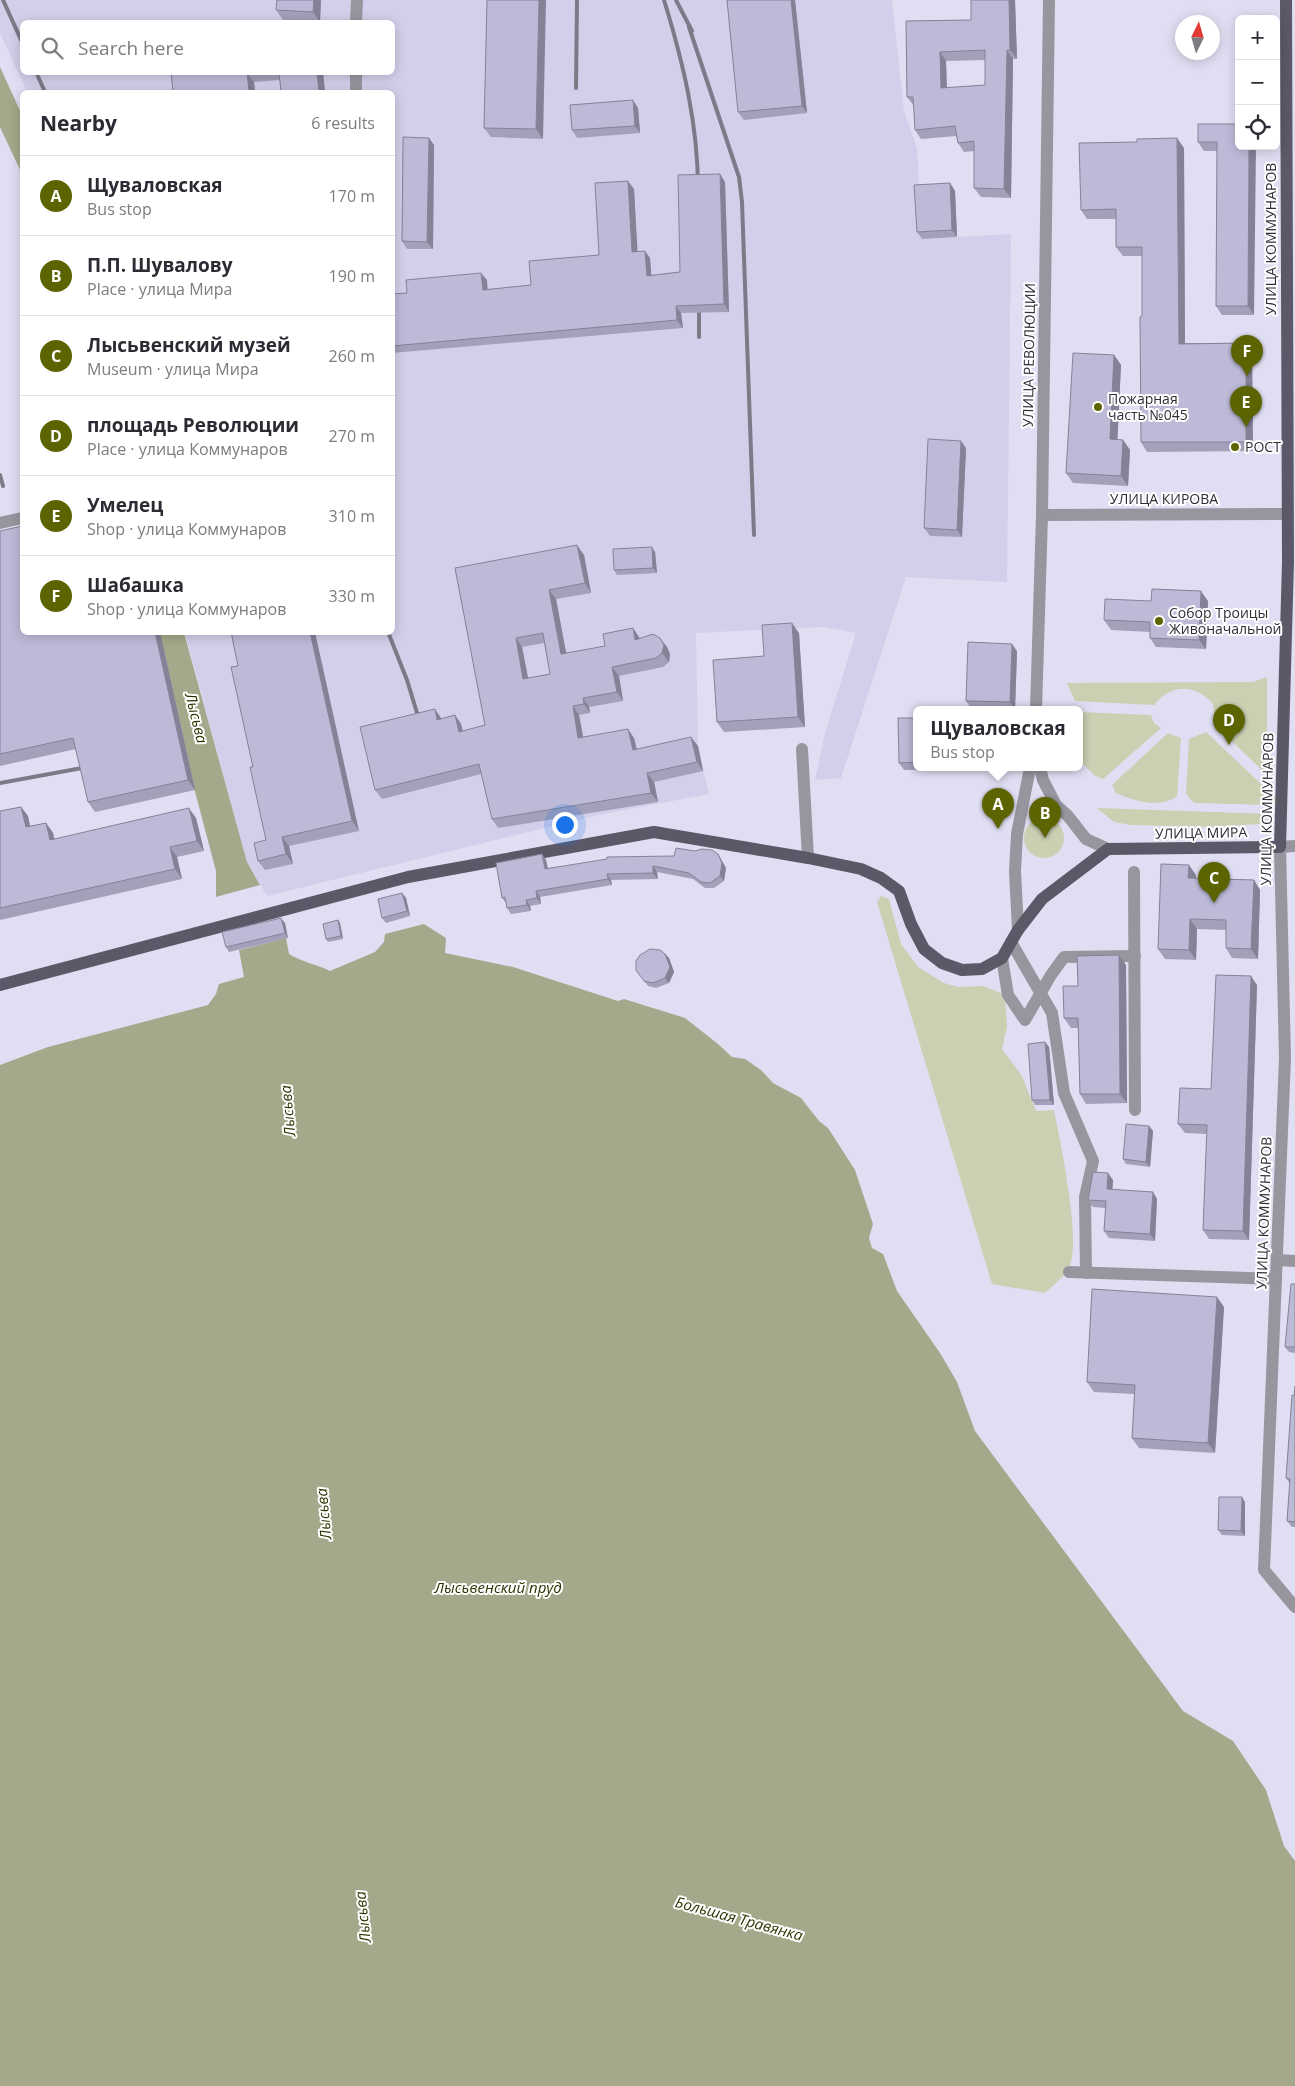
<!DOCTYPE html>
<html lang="en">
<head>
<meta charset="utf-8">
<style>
	:root { --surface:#fff; --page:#f2f2f3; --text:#2b2b33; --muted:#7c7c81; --line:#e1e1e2; --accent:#5c6401 }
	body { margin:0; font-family:"Open Sans",sans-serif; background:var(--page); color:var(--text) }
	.controls { position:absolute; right:15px; top:15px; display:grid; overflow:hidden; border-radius:8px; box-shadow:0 2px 12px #0003 }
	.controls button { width:45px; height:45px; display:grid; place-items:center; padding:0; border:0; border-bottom:1px solid var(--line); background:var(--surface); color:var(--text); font:25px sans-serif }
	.compass { position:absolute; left:1175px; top:15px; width:45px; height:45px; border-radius:50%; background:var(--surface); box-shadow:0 2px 12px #0003; rotate:5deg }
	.you { position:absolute; left:564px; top:824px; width:18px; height:18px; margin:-12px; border:4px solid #fff; border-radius:50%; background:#1a73e8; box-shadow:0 0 0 8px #1a73e833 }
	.badge { display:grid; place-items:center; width:32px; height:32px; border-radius:50%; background:var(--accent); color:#fff; font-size:16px; font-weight:700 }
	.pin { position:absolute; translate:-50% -41px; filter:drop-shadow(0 1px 2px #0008) }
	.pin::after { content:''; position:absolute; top:26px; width:18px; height:15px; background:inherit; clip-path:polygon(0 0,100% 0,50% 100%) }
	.popup { position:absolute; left:913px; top:706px; width:170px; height:65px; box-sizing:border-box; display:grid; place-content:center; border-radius:8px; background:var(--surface); filter:drop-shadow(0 1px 4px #0005); font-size:16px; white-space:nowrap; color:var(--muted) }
	.popup b { font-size:19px; color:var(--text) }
	.popup::after { content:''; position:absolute; left:50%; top:100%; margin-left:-10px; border:10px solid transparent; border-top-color:var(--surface) }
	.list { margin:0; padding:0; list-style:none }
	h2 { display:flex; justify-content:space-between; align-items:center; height:65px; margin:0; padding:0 20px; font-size:21px }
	h2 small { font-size:16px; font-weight:400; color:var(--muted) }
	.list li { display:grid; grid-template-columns:32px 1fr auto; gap:15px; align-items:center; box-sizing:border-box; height:80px; padding:0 20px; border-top:1px solid var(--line) }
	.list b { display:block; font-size:19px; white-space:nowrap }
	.list p { margin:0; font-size:16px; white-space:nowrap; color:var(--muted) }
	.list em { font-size:16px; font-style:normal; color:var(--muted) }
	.icon { flex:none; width:28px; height:28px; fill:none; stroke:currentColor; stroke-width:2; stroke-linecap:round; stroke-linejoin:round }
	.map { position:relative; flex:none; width:1295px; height:2086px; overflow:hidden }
	.search { position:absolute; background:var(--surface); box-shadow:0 2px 12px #0003; left:20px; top:20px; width:375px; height:55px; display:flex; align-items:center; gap:12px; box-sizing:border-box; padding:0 18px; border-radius:8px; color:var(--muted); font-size:19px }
	.panel { position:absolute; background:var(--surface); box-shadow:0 2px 12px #0003; left:20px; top:90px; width:375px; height:545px; border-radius:8px }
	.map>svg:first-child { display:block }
	.built { fill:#d2cfea; fill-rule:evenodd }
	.green { fill:#cbd0b3 }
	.water { fill:#a5a98b }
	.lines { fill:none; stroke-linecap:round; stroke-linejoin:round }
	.minor { stroke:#97969e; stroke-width:12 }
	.major { stroke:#5b5967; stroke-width:12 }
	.rail { stroke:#7c7a87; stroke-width:4 }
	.wall { fill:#a3a0ba; fill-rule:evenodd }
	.shaded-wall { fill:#848297 }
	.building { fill:#bdbad8; stroke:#848297; fill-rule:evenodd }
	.poi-dot { fill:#5c6401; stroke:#fff; stroke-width:2 }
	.labels { text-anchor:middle; stroke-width:4; stroke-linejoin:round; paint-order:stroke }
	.street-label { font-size:14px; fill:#2f2e36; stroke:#fff }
	.poi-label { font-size:14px; fill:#2f2e36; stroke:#fff; text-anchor:start }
	.water-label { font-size:15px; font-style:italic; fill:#2f3400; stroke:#fff }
</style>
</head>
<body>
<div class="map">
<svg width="1295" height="2086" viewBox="0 0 1295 2086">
	<rect width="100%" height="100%" fill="#e0def2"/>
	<!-- built -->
	<path class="built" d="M0,0H892L904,111L917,148L922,239L1011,234L1007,582L906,577L841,778L815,780L825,733L856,633L823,627L696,633L698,746L709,794L598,815L267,896L247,862L185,633L392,632V92H27L0,33ZM22,22H392V72H22Z"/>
	<!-- green -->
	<g class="green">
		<path d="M1267,677V775L1213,723C1214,717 1215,709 1212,703C1210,700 1206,697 1203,695C1185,683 1166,689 1154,705L1075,701L1067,683L1253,682Z"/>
		<path d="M1079,712L1151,715L1154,723L1161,728L1103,779L1094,775L1079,760Z"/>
		<path d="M1206,732L1276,798L1274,805L1194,803L1186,794L1189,739Z"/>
		<path d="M1168,733L1181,738L1177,796C1162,809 1133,801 1116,793L1112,785Z"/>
		<path d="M1097,808L1272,814L1261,824L1210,827L1131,825L1114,822Z"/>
		<circle cx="1044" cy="838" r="20"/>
		<path d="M881,896L889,899L901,944L918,967L944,983L958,987L984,986L1005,995L1007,1027L1002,1049L1022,1076L1036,1111L1054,1110C1060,1142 1082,1241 1069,1268C1065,1276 1052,1286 1045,1293L992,1284L877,902Z"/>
	</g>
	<!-- water -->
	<g class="water">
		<path d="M0,67L22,115V174L0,127Z"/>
		<path d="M153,633H184L247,862L260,885L216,897V871Z"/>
		<path d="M424,924L446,938L445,953L513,967L618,1001L624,999L685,1018L718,1044L732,1057L745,1059L761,1070L773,1083L801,1098L819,1121L828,1128L855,1170L873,1224L869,1238L872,1248L883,1254L897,1291L940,1353L957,1382L975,1431L1183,1711L1233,1741L1266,1790L1284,1846L1295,1861V2086H0V1065L48,1047L208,1005L216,994L219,984L244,977L239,950L286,938L289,954C302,962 316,964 330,971L375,952L384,942L385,934Z"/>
	</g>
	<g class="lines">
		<!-- minor -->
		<g class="minor">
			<path d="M356,22L357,0"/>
			<path d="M356,92V72"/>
			<path d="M1042,515L1287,514"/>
			<path d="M0,523L22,518"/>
			<path d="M1036,710L1042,515L1049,0"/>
			<path d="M802,749L808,858"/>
			<path d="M1040,768L1043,780L1056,805L1068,816L1086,839L1108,849"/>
			<path d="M1295,846L1280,847L1285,1058L1264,1570L1295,1607"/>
			<path d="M1134,872L1135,1110"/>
			<path d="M1018,930L1015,871L1017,834L1030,768"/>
			<path d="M1011,942L1052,1013L1064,1093L1093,1161L1085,1197L1086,1273"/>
			<path d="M1002,958L1008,995L1025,1020L1051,975L1064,957L1135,956"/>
			<path d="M1277,1260L1295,1261"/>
			<path d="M1069,1272L1276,1279"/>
		</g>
		<!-- major -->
		<path class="major" d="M0,985L408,877L654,832L808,858L861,869L881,878L899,891L911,924L924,949L942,963L962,970L982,969L1002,958L1018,930L1042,899L1108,849L1280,847L1288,562L1286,0"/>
		<!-- rail -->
		<g class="rail">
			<path d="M3,0L22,42"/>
			<path d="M664,0C683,62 698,124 698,189"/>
			<path d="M676,0L692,31"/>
			<path d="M689,27L739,177L742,202L754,535"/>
			<path d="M36,72L45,92"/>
			<path d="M576,88L577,0"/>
			<path d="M699,299V337"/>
			<path d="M0,475L3,486"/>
			<path d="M388,632L407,680L421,726"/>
			<path d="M0,783L93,766"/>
		</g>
	</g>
	<!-- wall -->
	<g class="wall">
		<path d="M277,0H321L320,22L283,20L276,10Z"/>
		<path d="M487,0L543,139L491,137L484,128Z"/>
		<path d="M727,0H795L807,113L744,120L738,112Z"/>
		<path d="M1015,0L1017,59H1013L1011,198L981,197L974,188V151L964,152L958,143L956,136L921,139L915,130L914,106L907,97L906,21L971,20ZM985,60V85L947,88L946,61Z"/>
		<path d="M171,72H323L325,92H281L280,80L254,82L255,92H173Z"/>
		<path d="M638,108L640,133L577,138L572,130Z"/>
		<path d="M1239,124L1254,315H1222L1216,306L1217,151H1204L1198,142Z"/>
		<path d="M434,145L433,249H407L402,241Z"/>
		<path d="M1184,148L1185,343H1246L1252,353L1253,451L1147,452L1141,442L1142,316V256H1123L1116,247V219H1087L1081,210Z"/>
		<path d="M720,174L725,182L729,312L681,313L683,328L392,353V294L407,293L487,280V289L531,285L599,255L634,189L637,251H645L650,258L651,275L680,272Z"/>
		<path d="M950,183L955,191L957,237L922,239L917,232Z"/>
		<path d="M1114,355L1121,365L1117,440H1123L1130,450L1128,486L1073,483L1066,473Z"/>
		<path d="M966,448L962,537L930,536L924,528Z"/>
		<path d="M0,531L22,632H160L195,790L95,812L88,802L76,749L0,766Z"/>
		<path d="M655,552L657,573L617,575L614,570Z"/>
		<path d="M584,555L591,593L556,599L566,653L605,646L639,637L640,638L667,647L670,654L669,662L663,667L619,676L623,701L589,707L590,713L579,715L583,737L634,738L637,749L698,746L703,771L654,782L658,802L498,828L492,819L481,774L382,799L375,790L441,718V719L455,715L461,724L463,731L485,725L455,568ZM544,643L550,674L528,678L522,647Z"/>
		<path d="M1151,601H1208L1206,649L1156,647L1150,638V632L1111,630L1104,620Z"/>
		<path d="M231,632L359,831L289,846L293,864L265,870L258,861L266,840L253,767L238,666Z"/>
		<path d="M799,633L805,727L724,732L717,722Z"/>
		<path d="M1017,651L1015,710L971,708L966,701Z"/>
		<path d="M917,718V768H999V769L904,770L899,763Z"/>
		<path d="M21,807L28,816L30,826L46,823L53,833L54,839L196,818L204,851L177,857L182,879L0,920V811Z"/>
		<path d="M695,851L718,854L726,868L724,881L714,888H705L693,879L657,872L658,879L611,880L612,885L540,897L541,904L530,906L531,911L511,914L507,908L506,903L502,898L542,854L546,860L548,868L674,856Z"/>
		<path d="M1196,875L1195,878L1254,880L1260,890L1258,959L1232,958L1226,948V930L1197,929L1196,960L1165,959L1158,949Z"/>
		<path d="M402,893L406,898L410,916L386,923L382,918Z"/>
		<path d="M338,920L340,923L343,939L328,942L326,939Z"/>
		<path d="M285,923L288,938L229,952L226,947Z"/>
		<path d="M665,954L669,958L674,972L669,983L656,988L648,986L636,970Z"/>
		<path d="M1126,965L1127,1103L1086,1104L1080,1094L1078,1028H1071L1064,1018L1078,986Z"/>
		<path d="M1257,985L1249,1240L1209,1239L1203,1230L1207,1134L1185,1133L1178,1124L1211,1089Z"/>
		<path d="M1045,1042L1049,1047L1054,1105H1035L1032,1100Z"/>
		<path d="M1149,1126L1153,1131L1150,1167L1126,1164L1123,1159Z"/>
		<path d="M1113,1180L1112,1190L1153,1192L1157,1199L1155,1241L1109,1238L1104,1231L1106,1208L1093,1207L1088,1200Z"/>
		<path d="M1295,1284V1353L1289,1352L1285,1347Z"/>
		<path d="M1224,1307L1215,1453L1139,1448L1132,1438L1135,1394L1094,1392L1087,1382Z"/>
		<path d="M1295,1386V1527H1292L1287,1521L1290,1484L1286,1478Z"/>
		<path d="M1245,1502V1536L1222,1535L1218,1530Z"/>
	</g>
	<!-- shaded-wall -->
	<g class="shaded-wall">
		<path d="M314,0H321L320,22L313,12Z"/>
		<path d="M539,0H546L543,139L536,129Z"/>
		<path d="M791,0H795L807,113L802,106Z"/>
		<path d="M1009,0H1015L1017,59L1010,50Z"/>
		<path d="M1007,50L1013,59L1011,198L1004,189Z"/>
		<path d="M940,52L946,61L947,97L941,88Z"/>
		<path d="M317,72H323L325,92H319Z"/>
		<path d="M247,73L254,82L255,92H249Z"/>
		<path d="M633,100L638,108L640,133L635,126Z"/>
		<path d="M429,138L434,145L433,249L427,242Z"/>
		<path d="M1177,138L1184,148L1185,353L1179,344Z"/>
		<path d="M1249,146H1256L1254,315L1248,306Z"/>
		<path d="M720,174L725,182L729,312L724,304Z"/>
		<path d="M628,181L634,189L638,259L632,252Z"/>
		<path d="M950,183L955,191L957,237L952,230Z"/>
		<path d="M645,251L650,258L652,283L647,276Z"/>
		<path d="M481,273L487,280L488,297L483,290Z"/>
		<path d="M676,306L681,313L683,328L677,320Z"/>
		<path d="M1246,343L1252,353L1253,451L1246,442Z"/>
		<path d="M1114,355L1121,365L1117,449L1110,439Z"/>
		<path d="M1123,440L1130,450L1128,486L1121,476Z"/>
		<path d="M961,441L966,448L962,537L957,530Z"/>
		<path d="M577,545L584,555L591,593L585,583Z"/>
		<path d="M652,547L655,552L657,573L653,568Z"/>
		<path d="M549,590L556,599L568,663L561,654Z"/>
		<path d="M1201,591L1208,601L1206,649L1199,640Z"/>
		<path d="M792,623L799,633L805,727L798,717Z"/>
		<path d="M633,628L639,637L642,649L635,640Z"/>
		<path d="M155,632H160L195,790L188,780Z"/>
		<path d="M310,632H315L359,831L352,821Z"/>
		<path d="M516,638L522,647L530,688L523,679Z"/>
		<path d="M660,638L667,647L670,654L669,662L662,653Z"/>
		<path d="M1012,644L1017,651L1015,710L1010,702Z"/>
		<path d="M612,667L619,676L623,701L617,692Z"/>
		<path d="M583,698L589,707L590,713L584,704Z"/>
		<path d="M573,706L579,715L585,747L578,738Z"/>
		<path d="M435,709L441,718L444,729L437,720Z"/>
		<path d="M455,715L461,724L465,741L459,732Z"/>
		<path d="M628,729L634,738L639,760L633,750Z"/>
		<path d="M691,737L698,746L703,771L697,762Z"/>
		<path d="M647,773L654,782L658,802L651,793Z"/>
		<path d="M21,807L28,816L32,837L26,827Z"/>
		<path d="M189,808L196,818L204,851L197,841Z"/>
		<path d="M46,823L53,833L57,850L50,840Z"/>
		<path d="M282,837L289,846L293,864L286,854Z"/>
		<path d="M170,847L177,857L182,879L175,869Z"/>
		<path d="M542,854L546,860L549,875L545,869Z"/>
		<path d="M718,854L726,868L724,881L720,876Z"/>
		<path d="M1189,865L1196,875L1195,888L1188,878Z"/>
		<path d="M653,866L657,872L658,879L653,873Z"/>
		<path d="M607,874L611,880L612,885L608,879Z"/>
		<path d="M1254,880L1260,890L1258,959L1251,949Z"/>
		<path d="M536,891L540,897L541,904L537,898Z"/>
		<path d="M402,893L406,898L410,916L407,911Z"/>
		<path d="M526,900L530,906L531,911L527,905Z"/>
		<path d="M281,918L285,923L288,938L285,933Z"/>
		<path d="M1190,919L1197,929L1196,960L1189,950Z"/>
		<path d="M338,920L340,923L343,939L341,936Z"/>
		<path d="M665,954L669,958L674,972L669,983L665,978Z"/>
		<path d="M1119,955L1126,965L1127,1103L1120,1094Z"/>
		<path d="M1251,976L1257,985L1249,1240L1243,1231Z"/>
		<path d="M1045,1042L1049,1047L1054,1105L1050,1100Z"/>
		<path d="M1149,1126L1153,1131L1150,1167L1146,1162Z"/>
		<path d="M1108,1173L1113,1180L1112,1196L1107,1189Z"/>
		<path d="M1153,1192L1157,1199L1155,1241L1150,1234Z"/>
		<path d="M1217,1297L1224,1307L1215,1453L1208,1443Z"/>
		<path d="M1242,1497L1245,1502V1536L1241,1531Z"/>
	</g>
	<!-- building -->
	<g class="building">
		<path d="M277,0H314L313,12L276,10Z"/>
		<path d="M487,0H539L536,129L484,128Z"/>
		<path d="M727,0H791L802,106L738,112Z"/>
		<path d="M971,0H1009L1010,50H1007L1004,189L974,188V141L958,143L955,126L915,130L913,97H907L906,21L971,20ZM985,50V85L941,88L940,52Z"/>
		<path d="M171,72H247L249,92H173Z"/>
		<path d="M279,72H317L319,92H281Z"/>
		<path d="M633,100L635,126L572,130L570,105Z"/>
		<path d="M1198,124H1239V146H1249L1248,306H1216L1217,142H1198Z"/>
		<path d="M403,137L429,138L427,242L402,241Z"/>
		<path d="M1177,138L1179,344L1246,343V442H1141L1140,317L1142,316V247H1116V209L1081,210L1079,143L1137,142V139Z"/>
		<path d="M720,174L724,304L676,306L677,320L392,346V294L407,293L406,280L481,273L483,290L531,285L529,261L599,255L595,183L628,181L632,252L645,251L647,276L680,272L678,175Z"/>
		<path d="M950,183L952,230L917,232L914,185Z"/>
		<path d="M1073,353L1114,355L1110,439L1123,440L1121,476L1066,473Z"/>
		<path d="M928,439L961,441L957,530L924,528Z"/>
		<path d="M22,526V632H155L188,780L88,802L73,738L0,754V531Z"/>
		<path d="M577,545L585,583L549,590L561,654L605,646L603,634L633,628L635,640L653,634L660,638L664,645L662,653L656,658L612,667L617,692L583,698L584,704L573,706L578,738L628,729L633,750L691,737L697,762L647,773L651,793L492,819L479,764L375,790L360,727L435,709L437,720L455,715L459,732L485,725L455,568ZM543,633L550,674L523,679L516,638Z"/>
		<path d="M652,547L653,568L614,570L613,549Z"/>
		<path d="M1152,589L1201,591L1199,640L1150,638V622L1104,620L1105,599L1151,601Z"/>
		<path d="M792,623L798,717L717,722L713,660L764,656L762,625Z"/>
		<path d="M231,632H310L352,821L282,837L286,854L258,861L254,843L266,840L250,767H253L231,667L238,666Z"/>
		<path d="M968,642L1012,644L1010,702L966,701Z"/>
		<path d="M898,718H917V762L899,763Z"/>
		<path d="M21,807L26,827L46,823L50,840L189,808L197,841L170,847L175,869L0,908V811Z"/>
		<path d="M676,848L695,851L702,849L712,850L718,854L722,863L720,876L710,883L701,882L689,873L653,866V873L607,874L608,879L536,891L537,898L526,900L527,905L507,908L505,897L502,898L496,863L542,854L545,869L607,859V857L674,856Z"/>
		<path d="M1161,864L1189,865L1188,878L1254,880L1251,949L1226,948V920L1190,919L1189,950L1158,949Z"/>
		<path d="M402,893L407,911L382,918L378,899Z"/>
		<path d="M281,918L285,933L226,947L222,932Z"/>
		<path d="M338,920L341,936L326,939L323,924Z"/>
		<path d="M650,949L660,950L665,954L670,967L665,978L653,983L644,981L636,970V961L640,955Z"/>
		<path d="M1119,955L1120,1094H1080L1078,1018H1064L1063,986H1078L1077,956Z"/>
		<path d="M1216,975L1251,976L1243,1231L1203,1230L1207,1125L1178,1124L1180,1088L1211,1089Z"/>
		<path d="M1045,1042L1050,1100H1032L1028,1044Z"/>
		<path d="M1126,1124L1149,1126L1146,1162L1123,1159Z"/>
		<path d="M1093,1172L1108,1173L1107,1189L1153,1192L1150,1234L1104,1231L1106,1201L1088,1200Z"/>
		<path d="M1291,1284H1295V1347H1285Z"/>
		<path d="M1092,1289L1217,1297L1208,1443L1132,1438L1135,1385L1087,1382Z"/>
		<path d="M1295,1386V1522L1287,1521L1290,1479L1286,1478L1292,1395L1294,1396Z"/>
		<path d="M1219,1497H1242L1241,1531L1218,1530Z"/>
	</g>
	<!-- markers -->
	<g class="poi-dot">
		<circle cx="1098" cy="407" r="5"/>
		<circle cx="1235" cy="447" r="5"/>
		<circle cx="1159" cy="621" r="5"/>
	</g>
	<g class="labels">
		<!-- street labels -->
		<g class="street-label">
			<text transform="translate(1271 239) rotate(-90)" y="5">УЛИЦА КОММУНАРОВ</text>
			<text transform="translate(1029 355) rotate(-89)" y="5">УЛИЦА РЕВОЛЮЦИИ</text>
			<text x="1164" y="504">УЛИЦА КИРОВА</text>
			<text transform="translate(1267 809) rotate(-89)" y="5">УЛИЦА КОММУНАРОВ</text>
			<text transform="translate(1201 833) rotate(-1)" y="5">УЛИЦА МИРА</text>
			<text transform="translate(1264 1213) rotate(-88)" y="5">УЛИЦА КОММУНАРОВ</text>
		</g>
		<!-- poi labels -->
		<g class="poi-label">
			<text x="1108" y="404">Пожарная<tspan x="1108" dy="16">часть №045</tspan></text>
			<text x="1245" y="452">РОСТ</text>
			<text x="1169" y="618">Собор Троицы<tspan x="1169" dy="16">Живоначальной</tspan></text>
		</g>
		<!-- water labels -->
		<g class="water-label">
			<text transform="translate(196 718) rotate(76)" y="5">Лысьва</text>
			<text transform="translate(288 1111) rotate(-95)" y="5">Лысьва</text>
			<text transform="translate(324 1514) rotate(-95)" y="5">Лысьва</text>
			<text x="498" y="1593">Лысьвенский пруд</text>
			<text transform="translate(363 1917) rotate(-96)" y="5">Лысьва</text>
			<text transform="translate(739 1919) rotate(15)" y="5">Большая Травянка</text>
		</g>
	</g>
</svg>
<div class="controls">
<button>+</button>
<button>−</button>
<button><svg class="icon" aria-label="locate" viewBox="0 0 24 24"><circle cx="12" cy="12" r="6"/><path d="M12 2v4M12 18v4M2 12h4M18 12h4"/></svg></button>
</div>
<svg class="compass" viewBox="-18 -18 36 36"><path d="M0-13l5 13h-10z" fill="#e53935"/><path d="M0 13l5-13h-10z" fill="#7c7c81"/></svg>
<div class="you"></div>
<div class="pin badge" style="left:998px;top:829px">A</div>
<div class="popup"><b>Щуваловская</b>Bus stop</div>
<div class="pin badge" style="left:1045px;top:838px">B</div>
<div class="pin badge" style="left:1214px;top:903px">C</div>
<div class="pin badge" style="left:1229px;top:745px">D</div>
<div class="pin badge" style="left:1246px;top:427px">E</div>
<div class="pin badge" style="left:1247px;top:376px">F</div>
<div class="search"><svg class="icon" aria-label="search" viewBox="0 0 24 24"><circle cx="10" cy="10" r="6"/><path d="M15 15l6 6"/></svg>Search here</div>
<section class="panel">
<h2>Nearby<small>6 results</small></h2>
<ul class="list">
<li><span class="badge">A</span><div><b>Щуваловская</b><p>Bus stop</p></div><em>170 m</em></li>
<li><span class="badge">B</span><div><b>П.П. Шувалову</b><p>Place · улица Мира</p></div><em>190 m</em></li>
<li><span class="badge">C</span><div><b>Лысьвенский музей</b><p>Museum · улица Мира</p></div><em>260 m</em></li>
<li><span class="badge">D</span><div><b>площадь Революции</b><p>Place · улица Коммунаров</p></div><em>270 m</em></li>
<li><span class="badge">E</span><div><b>Умелец</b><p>Shop · улица Коммунаров</p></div><em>310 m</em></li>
<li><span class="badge">F</span><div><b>Шабашка</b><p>Shop · улица Коммунаров</p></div><em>330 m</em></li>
</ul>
</section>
</div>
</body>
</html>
